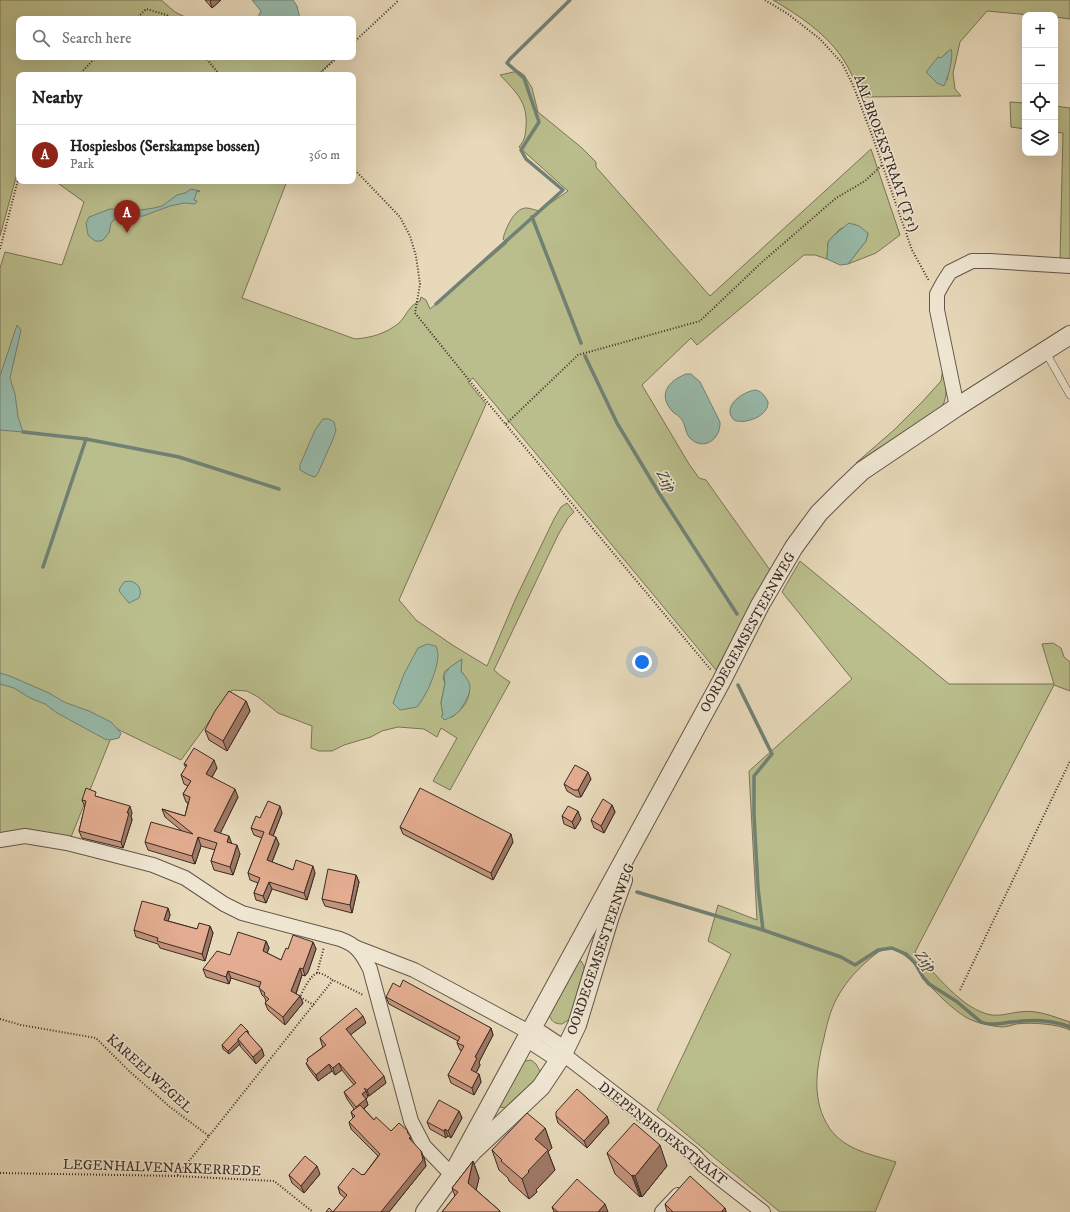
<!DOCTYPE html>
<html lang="en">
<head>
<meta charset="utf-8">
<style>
	:root { --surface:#fff; --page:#f2f2f2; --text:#202124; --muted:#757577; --line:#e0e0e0; --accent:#8f2418 }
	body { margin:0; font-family:"IM FELL DW Pica",serif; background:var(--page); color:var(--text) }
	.controls { position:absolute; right:12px; top:12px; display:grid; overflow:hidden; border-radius:8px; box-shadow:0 4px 16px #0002 }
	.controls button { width:36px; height:36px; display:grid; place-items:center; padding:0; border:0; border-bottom:1px solid var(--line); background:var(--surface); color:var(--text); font:20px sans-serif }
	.you { position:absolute; left:642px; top:662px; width:14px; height:14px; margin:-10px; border:3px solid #fff; border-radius:50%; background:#1a73e8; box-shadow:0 0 0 6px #1a73e833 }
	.badge { display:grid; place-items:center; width:26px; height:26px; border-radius:50%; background:var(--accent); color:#fff; font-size:13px; font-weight:700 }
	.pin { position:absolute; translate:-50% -33px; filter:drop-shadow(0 1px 2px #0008) }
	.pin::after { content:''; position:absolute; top:21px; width:14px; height:12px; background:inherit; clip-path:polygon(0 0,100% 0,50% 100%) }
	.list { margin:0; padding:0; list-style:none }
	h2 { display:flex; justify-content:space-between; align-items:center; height:52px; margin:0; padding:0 16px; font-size:17px }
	h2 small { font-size:13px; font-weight:400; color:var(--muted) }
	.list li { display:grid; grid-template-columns:26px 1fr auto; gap:12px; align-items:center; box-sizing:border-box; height:60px; padding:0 16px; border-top:1px solid var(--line) }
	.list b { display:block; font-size:15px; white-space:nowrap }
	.list p { margin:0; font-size:13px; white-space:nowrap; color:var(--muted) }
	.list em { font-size:13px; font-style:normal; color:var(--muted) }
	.icon { flex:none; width:22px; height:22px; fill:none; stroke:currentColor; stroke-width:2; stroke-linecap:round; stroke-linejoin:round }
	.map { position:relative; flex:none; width:1070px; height:1212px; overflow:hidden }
	.search { position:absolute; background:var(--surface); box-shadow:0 4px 16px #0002; left:16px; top:16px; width:340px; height:44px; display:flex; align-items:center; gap:10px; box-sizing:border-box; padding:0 14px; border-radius:8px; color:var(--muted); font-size:15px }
	.panel { position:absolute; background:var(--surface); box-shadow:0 4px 16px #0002; left:16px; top:72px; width:340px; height:112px; border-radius:8px }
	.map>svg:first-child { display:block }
	.green { fill:#babe8c; stroke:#7a7458; fill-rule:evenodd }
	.water { fill:#97bbab; stroke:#718175 }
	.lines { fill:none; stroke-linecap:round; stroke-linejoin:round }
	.stream { stroke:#718175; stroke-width:3.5 }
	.service-casing { stroke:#64564a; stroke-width:8 }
	.minor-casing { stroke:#64564a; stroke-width:16 }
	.tertiary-casing { stroke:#64564a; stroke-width:20 }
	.path { stroke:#392b25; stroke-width:2; stroke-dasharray:1 2; stroke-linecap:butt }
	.service { stroke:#efe6d2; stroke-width:7 }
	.minor { stroke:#efe6d2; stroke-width:14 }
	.tertiary { stroke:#efe6d2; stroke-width:18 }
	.wall { fill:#c4957d; stroke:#392b25 }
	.shaded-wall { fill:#a07966; stroke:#392b25 }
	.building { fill:#e4ad91; stroke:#392b25 }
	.labels { text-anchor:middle; stroke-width:3; stroke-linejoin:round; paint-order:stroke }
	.street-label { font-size:14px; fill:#392b25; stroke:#efe6d2 }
	.water-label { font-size:15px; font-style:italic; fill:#504f46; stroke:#efe6d2 }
</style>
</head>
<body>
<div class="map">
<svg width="1070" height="1212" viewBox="0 0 1070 1212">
	<rect width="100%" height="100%" fill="#e7d9ba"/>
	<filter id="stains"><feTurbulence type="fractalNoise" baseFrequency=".005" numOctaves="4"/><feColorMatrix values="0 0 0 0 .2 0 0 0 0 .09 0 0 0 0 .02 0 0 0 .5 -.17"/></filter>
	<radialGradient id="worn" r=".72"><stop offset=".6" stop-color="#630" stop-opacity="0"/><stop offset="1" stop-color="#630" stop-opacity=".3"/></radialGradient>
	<!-- green -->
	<g class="green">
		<path d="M0,0H161L175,12L189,19H19V57H336L318,75H19V166L0,236Z"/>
		<path d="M773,0H1070V19L1055,17V15H1031L987,11L960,42L953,73L955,89L961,96L862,97C856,84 850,69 841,56C824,32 798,15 773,0ZM947,52L949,68L947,80L939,57L941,59Z"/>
		<path d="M518,71L524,75L532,88L538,112L582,148L596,162V167L710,296L871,149L900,235L876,253L848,264L866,241L868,234L854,224L840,229L828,242L827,259L815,255H804L697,345L691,338L642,385L689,464L699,478L706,480L770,570L716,670L473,378L468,382L486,404L399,600L416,620L454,646L487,666L515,600L554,519L561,507L567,503L574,512L568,518L558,535L494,670L501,676L510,682L450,790L433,781L457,738L441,728L437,737L424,729L398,727L382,731L371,737L344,745L332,751H319L311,748L312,726L278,713L258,697L247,691L232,690L181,760L115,728L71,837L0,835V268L5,252L62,265L84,202L55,181H287L242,298L355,339C371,338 387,333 399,323C407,315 409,305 420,301L421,297L426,300L430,309L507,243L503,239C505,230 514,208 526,208C530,208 535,210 539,211L568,191L519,147C525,139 525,137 526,127C528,102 516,92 500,75ZM461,660V671C476,689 469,705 452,717L443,715L441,703L445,683L443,678L445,671Z"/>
		<path d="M1010,102L1025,103V129L1011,127Z"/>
		<path d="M1055,106L1070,108V260L1060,259L1063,133L1055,132Z"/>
		<path d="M943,368C945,382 949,394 942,407L856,463L894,430L923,401L941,381Z"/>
		<path d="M800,561L949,684H1054L1042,644L1053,643L1061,648L1064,657L1070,662V691L1054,685L915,952C934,972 963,1011 992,1015C1001,1016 1011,1013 1019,1012C1037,1009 1054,1017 1070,1022V1030C1058,1024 1031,1022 1016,1024C1012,1025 1007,1027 1002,1027C990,1026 977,1023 967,1018C952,1009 935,992 924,979C920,975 918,969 914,964C908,957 895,947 885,949C878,951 871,958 865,963C854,973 844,985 837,998C830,1011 827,1024 824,1038C816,1069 811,1101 830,1129C845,1150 873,1155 896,1162L875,1212H780L657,1110L731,954L708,941L718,905L757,920L749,771L852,679L782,592Z"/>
		<path d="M578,961H581L584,966V969L570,1019L562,1024C554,1024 551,1021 549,1014Z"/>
		<path d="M531,1060L536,1064L540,1071L538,1077L506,1108L500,1107L498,1103L517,1065L525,1061Z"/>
	</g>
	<!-- water -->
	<g class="water">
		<path d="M252,0H293L297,6L300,19H257L261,11Z"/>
		<path d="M951,49C954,57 948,78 944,86L937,83L926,72L938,57L941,58Z"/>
		<path d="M191,189L200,191L199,192L197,191L194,200L197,201L195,204L184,203L170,206L143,216L121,217L115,219L111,223L109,233L103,240L100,241H95L88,235L86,223L89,217L110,209L141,210L154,208L162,206L177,195L185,193Z"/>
		<path d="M849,223L859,226L868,233L866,241L848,264L840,265L827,259L828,242L833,236Z"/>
		<path d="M17,325L21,330L10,378L15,394L18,417L23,432L0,430V376Z"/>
		<path d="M686,374H691L700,382L720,422C721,439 704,451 691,439C685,434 686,426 682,420C680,416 675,414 673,412C657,395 668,381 686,374Z"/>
		<path d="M755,390C762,391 765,396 768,402C769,416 745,425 734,420C721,407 742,392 755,390Z"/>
		<path d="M323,419H329L334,422L336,430L333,439L318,473L315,477L309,475L300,470V465L315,430Z"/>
		<path d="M129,581C138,582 143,590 139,598L129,603L119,591L120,588L124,582Z"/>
		<path d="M427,644L436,646C437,649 438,653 438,656C437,671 427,695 417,707L400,710L393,703L404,674L418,648Z"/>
		<path d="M462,659L461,671C471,683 473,688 465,702C459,713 455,716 444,720L441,716L443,715L441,703L445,683L444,675L450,667Z"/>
		<path d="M0,673L10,676L49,693L64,702L89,711L111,722L121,733L119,738L110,740L105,739L57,713L45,704L30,698L14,688L0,684Z"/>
	</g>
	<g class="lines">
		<!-- stream -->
		<g class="stream">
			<path d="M532,217L581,343"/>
			<path d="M436,304L563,190L526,159L521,150L539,122L524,78L507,63L510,59L570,0"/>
			<path d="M585,356L617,423L659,493L737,614"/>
			<path d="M23,432L86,439L179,457L279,489"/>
			<path d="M43,567L86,439"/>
			<path d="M738,685L772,754L754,776V815L758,888L763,930"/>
			<path d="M637,892L763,930L841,957L855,965L878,950L892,948L906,954L915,963L923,977L929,984L956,1001L981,1022C991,1026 1001,1023 1012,1022C1033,1020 1050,1019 1070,1027"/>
		</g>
		<!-- service casing -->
		<g class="service-casing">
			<path id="service" d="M1045,351L1070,395"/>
		</g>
		<!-- minor casing -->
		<g class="minor-casing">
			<g id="minor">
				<path d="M957,407L937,310V294L943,283L950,272L972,261H990L1070,266"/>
				<path d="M0,840L25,836L67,843L153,865L185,878L224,904L242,913L340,939C357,945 362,953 370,969L411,1121L424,1146L452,1175"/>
				<path d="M357,948L414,970L529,1032L542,1033L557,1043L563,1054L692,1153L704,1166L763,1212"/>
				<path d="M529,1032L535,1045L552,1056L563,1054"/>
				<path d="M662,1212L678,1195"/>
			</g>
		</g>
		<!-- tertiary casing -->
		<g class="tertiary-casing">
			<g id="tertiary">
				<path d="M452,1175L721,682L760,605L794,547L819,513L841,491L862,471L957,407L1070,335"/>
				<path d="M425,1212L452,1175L473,1151L541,1087L563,1054L577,1025L610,916L623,880"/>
			</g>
		</g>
		<!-- path -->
		<g class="path">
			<path d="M765,0L788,14L820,39L842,63L853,85L873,138L912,250L929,281"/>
			<path d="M136,19L146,9L167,15L171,19"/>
			<path d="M353,43L399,0"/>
			<path d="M205,57L220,75"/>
			<path d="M79,75L96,57"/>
			<path d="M318,75L338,57"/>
			<path d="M353,168L400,217L410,236L416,256L420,284L415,313L477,390L711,670"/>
			<path d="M0,249L19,176"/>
			<path d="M506,424L578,355L700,321L761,263L836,198L865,181L882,165"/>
			<path d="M317,973L324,947"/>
			<path d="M960,990L1070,761"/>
			<path d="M314,1005L300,997C303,990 311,974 318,973C323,973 329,978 333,980"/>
			<path d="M0,1019L21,1025L96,1038L128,1070L170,1107L209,1136L177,1176"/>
			<path d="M209,1136L333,980L363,995"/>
			<path d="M0,1173L176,1176L274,1181L313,1212"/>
		</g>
		<!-- service -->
		<use href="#service" class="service"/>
		<!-- minor -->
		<use href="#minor" class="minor"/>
		<!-- tertiary -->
		<use href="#tertiary" class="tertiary"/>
	</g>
	<!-- wall -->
	<g class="wall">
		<path d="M205,0H221L212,8Z"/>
		<path d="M246,701L250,711L227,751L209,740L205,730Z"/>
		<path d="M184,764L217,768L212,777L238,797L220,833L232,844L240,854L233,875L214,870L211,861L215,850L201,846L195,864L148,850L145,842L182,831L165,817L162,809L185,816L188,803L186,802L183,794L188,786L184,784L181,775L186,768Z"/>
		<path d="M591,779L581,797H577L567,791L564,784Z"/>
		<path d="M98,797L132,813L131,816L132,820L123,848L82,838L79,831L85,807L82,800Z"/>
		<path d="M612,805L615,812L604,833L594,828L591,820Z"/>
		<path d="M282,813L273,836L279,844L272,862L293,870L315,873L307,900L272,889L266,903L256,900L254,893L258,883L250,880L248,873L262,838L254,835L251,828L260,818Z"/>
		<path d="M562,816L581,819L575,829L564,824Z"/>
		<path d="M400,827L513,842L493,880L403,834Z"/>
		<path d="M356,875L359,882L352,913L325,906L322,899Z"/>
		<path d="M168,908L170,915L168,921L197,929L210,926L213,933L205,961L160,948L158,944L136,937L134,930Z"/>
		<path d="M266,941L269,948L267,953L281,960L288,949L313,942L316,949L308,972L305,976L302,975L296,994L300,996L303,1003L285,1025L268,1010L265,1003L266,1002L265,998L262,995L259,987L231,978L229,984L206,977L203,969L230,955Z"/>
		<path d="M400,987L491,1028L493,1035L479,1062L480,1065L476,1073L479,1074L481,1082L474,1095L451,1083L448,1075L462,1051L460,1050L457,1043L458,1041L389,1004L386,997Z"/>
		<path d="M366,1023L350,1035L386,1083L369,1096L367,1095L368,1097L366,1099L368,1105L364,1109L374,1120L391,1131L409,1134L412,1142L421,1151L424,1158L426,1166L389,1212H326H333L345,1198L340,1194L338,1187L362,1175H364L378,1156L351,1129L349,1122L353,1118L351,1112L354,1109L347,1099L344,1092L354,1085L342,1070L335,1075L332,1071L318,1081L309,1069L306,1063L308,1062L307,1059L323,1047L322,1045L320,1038Z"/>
		<path d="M248,1031L249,1035L262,1049L264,1056L256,1064L240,1046V1044L229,1054L223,1049L222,1045Z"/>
		<path d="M459,1111L462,1118L451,1138L448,1136L446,1138L430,1129L427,1122Z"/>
		<path d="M556,1116H607L609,1123L587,1148L558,1123Z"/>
		<path d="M545,1128L552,1148L548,1152L555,1170L536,1190L537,1192L529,1199L509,1181L508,1178L499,1170L492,1150Z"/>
		<path d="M607,1153L667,1166L642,1197L641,1196L640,1197L615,1174Z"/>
		<path d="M473,1161L479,1178L476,1190L500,1211V1212H442L455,1196L452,1188Z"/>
		<path d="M320,1174L304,1193L292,1183L289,1175Z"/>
		<path d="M665,1204L725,1208L726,1212H667Z"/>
		<path d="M552,1207L608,1212H554Z"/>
	</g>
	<!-- shaded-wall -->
	<g class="shaded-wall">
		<path d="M211,0H221L212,8L210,1Z"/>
		<path d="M246,701L250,711L227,751L223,741Z"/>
		<path d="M214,760L217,768L209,782L206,774Z"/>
		<path d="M588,772L591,779L581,797L578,790Z"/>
		<path d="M235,789L238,797L217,840L214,831Z"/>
		<path d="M612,805L615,812L604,833L601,826Z"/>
		<path d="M130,806L132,813L131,816L132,820L123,848L121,842L127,813Z"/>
		<path d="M280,806L282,813L271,841L269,834Z"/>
		<path d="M578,811L581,819L575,829L572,822Z"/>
		<path d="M511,834L513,842L493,880L491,873Z"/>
		<path d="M229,836L232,844L227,842Z"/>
		<path d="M198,837L201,846L195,864L192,856Z"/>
		<path d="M276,837L279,844L270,867L267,860Z"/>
		<path d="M237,845L240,854L233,875L230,867Z"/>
		<path d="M313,866L315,873L307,900L304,893Z"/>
		<path d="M356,875L359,882L352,913L350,905Z"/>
		<path d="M269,882L272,889L266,903L263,896Z"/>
		<path d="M168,908L170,915L166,927L164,920Z"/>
		<path d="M210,926L213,933L205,961L202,954Z"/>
		<path d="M266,941L269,948L265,958L263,951Z"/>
		<path d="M313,942L316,949L308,972L305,976L303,969Z"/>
		<path d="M300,968L302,975L294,999L291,991Z"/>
		<path d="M228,971L231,978L229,984L226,977Z"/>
		<path d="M300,996L303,1003L285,1025L283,1017Z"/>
		<path d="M363,1016L366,1023L349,1036L346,1029Z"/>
		<path d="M491,1028L493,1035L479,1062L480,1065L474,1077L471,1070L475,1057Z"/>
		<path d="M238,1041L240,1044L229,1054L228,1051Z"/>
		<path d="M262,1049L264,1056L256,1064L253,1057Z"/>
		<path d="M339,1063L342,1070L335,1075L333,1068Z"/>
		<path d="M329,1064L332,1071L318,1081L316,1075Z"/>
		<path d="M479,1074L481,1082L474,1095L472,1088Z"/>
		<path d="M384,1076L386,1083L369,1096L367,1090Z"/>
		<path d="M366,1091L368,1097L366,1099L368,1105L358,1113L356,1107L362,1094Z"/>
		<path d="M459,1111L462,1118L451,1138L448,1131Z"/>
		<path d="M607,1116L609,1123L587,1148L584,1141Z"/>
		<path d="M545,1128L552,1148L548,1152L555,1170L536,1190L537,1192L529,1199L522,1179L528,1171L535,1139Z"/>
		<path d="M445,1129L448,1136L446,1138L444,1131Z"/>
		<path d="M660,1145L667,1166L642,1197L635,1176Z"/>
		<path d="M421,1151L424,1158L426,1166L389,1212H381Z"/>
		<path d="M473,1161L479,1178L474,1199L468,1183Z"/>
		<path d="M317,1166L320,1174L304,1193L301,1186Z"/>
		<path d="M633,1175L641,1196L640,1197L632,1176Z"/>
		<path d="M605,1204L608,1212H598Z"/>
		<path d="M725,1208L726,1212H721Z"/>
	</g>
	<!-- building -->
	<g class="building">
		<path d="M229,691L246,701L223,741L205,730L215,711Z"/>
		<path d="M194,748L214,760L206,774L235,789L214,831L229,836L227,842L237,845L230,867L211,861L217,843L198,837L192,856L145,842L151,822L193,834L162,809L185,816L190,797L183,794L191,781L181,775L187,765L184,764Z"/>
		<path d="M575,765L588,772L578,790H574L564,784Z"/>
		<path d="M86,788L96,792L95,796L130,806L127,813H129L121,842L79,831L86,801L82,800Z"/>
		<path d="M420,788L511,834L491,873L400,827Z"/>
		<path d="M603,799L612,805L601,826L591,820Z"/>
		<path d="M268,801L280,806L269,834L276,837L267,860L293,870L296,860L313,866L304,893L269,882L263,896L254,893L260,878L248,873L264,832L251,828L256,816L260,818Z"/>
		<path d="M568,806L578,811L572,822L562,816Z"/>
		<path d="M328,869L356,875L350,905L322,899Z"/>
		<path d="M142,901L168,908L164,920L197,929L199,923L210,926L202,954L157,941L158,938L134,930Z"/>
		<path d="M238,932L266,941L263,951L281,960L286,948L288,949L293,935L313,942L305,964L303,969L300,968L291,991L300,996L283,1017L265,1003L269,999L264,995L265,993L259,988L261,982L228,971L226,977L203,969L217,951L230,955Z"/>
		<path d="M403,980L491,1028L475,1057L477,1058L471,1070L479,1074L472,1088L448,1075L464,1046L457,1043L460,1037L386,997L393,983L400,987Z"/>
		<path d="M356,1008L363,1016L346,1029L384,1076L367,1090L364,1088L366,1091L362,1094L366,1099L356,1107L344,1092L356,1083L339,1063L333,1068L329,1064L316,1075L306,1063L308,1061L307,1059L326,1045L320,1038Z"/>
		<path d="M241,1024L248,1031L247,1032L246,1031L238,1039V1041L228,1051L222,1045Z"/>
		<path d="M246,1031L262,1049L253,1057L238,1039Z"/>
		<path d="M577,1089L607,1116L584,1141L556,1116V1112Z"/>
		<path d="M439,1100L459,1111L448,1131L445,1129L444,1131L427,1122Z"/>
		<path d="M360,1105L374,1120L376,1117L391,1131L399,1123L408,1131L407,1132L411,1137L409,1138L421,1151L423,1160L381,1212H326L329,1208L333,1212L347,1195L338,1187L353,1168L362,1175L363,1174L364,1175L380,1154L349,1122L355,1116L351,1112Z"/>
		<path d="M527,1113L545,1128L535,1139L548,1150L528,1171L529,1172L522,1179L501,1161L502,1160L492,1150Z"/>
		<path d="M634,1123L660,1145L635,1176L633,1175L632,1176L607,1153Z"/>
		<path d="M305,1156L317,1166L301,1186L289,1175Z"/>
		<path d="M473,1161L468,1183L500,1211L498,1212H442L458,1192L452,1188Z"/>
		<path d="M690,1176L725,1208L721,1212H673L665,1204Z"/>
		<path d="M577,1179L605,1204L598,1212H558L552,1207Z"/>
	</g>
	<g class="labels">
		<!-- street labels -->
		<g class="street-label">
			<text transform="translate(887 153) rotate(70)" y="5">AALBROEKSTRAAT (T51)</text>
			<text transform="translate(747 632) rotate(-61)" y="5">OORDEGEMSESTEENWEG</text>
			<text transform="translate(600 949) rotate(-71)" y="5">OORDEGEMSESTEENWEG</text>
			<text transform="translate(150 1073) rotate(42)" y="5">KAREELWEGEL</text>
			<text transform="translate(663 1133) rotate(38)" y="5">DIEPENBROEKSTRAAT</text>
			<text transform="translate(162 1167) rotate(2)" y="5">LEGENHALVENAKKERREDE</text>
		</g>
		<!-- water labels -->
		<g class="water-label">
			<text transform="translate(667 481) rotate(58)" y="5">Zijp</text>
			<text transform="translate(926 961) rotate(49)" y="5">Zijp</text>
		</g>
	</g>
	<rect width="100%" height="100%" filter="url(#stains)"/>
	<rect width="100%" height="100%" fill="url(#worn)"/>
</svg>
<div class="controls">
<button>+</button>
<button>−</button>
<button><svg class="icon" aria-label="locate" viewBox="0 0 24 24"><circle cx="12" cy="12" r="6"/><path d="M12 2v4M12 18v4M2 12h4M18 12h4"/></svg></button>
<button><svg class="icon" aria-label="layers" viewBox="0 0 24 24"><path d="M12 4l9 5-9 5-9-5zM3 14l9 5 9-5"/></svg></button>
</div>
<div class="you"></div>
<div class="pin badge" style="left:127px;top:233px">A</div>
<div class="search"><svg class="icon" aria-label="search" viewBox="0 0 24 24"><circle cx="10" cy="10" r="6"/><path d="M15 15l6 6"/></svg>Search here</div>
<section class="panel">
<h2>Nearby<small></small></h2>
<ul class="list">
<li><span class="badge">A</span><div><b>Hospiesbos (Serskampse bossen)</b><p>Park</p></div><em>360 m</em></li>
</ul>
</section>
</div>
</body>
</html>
